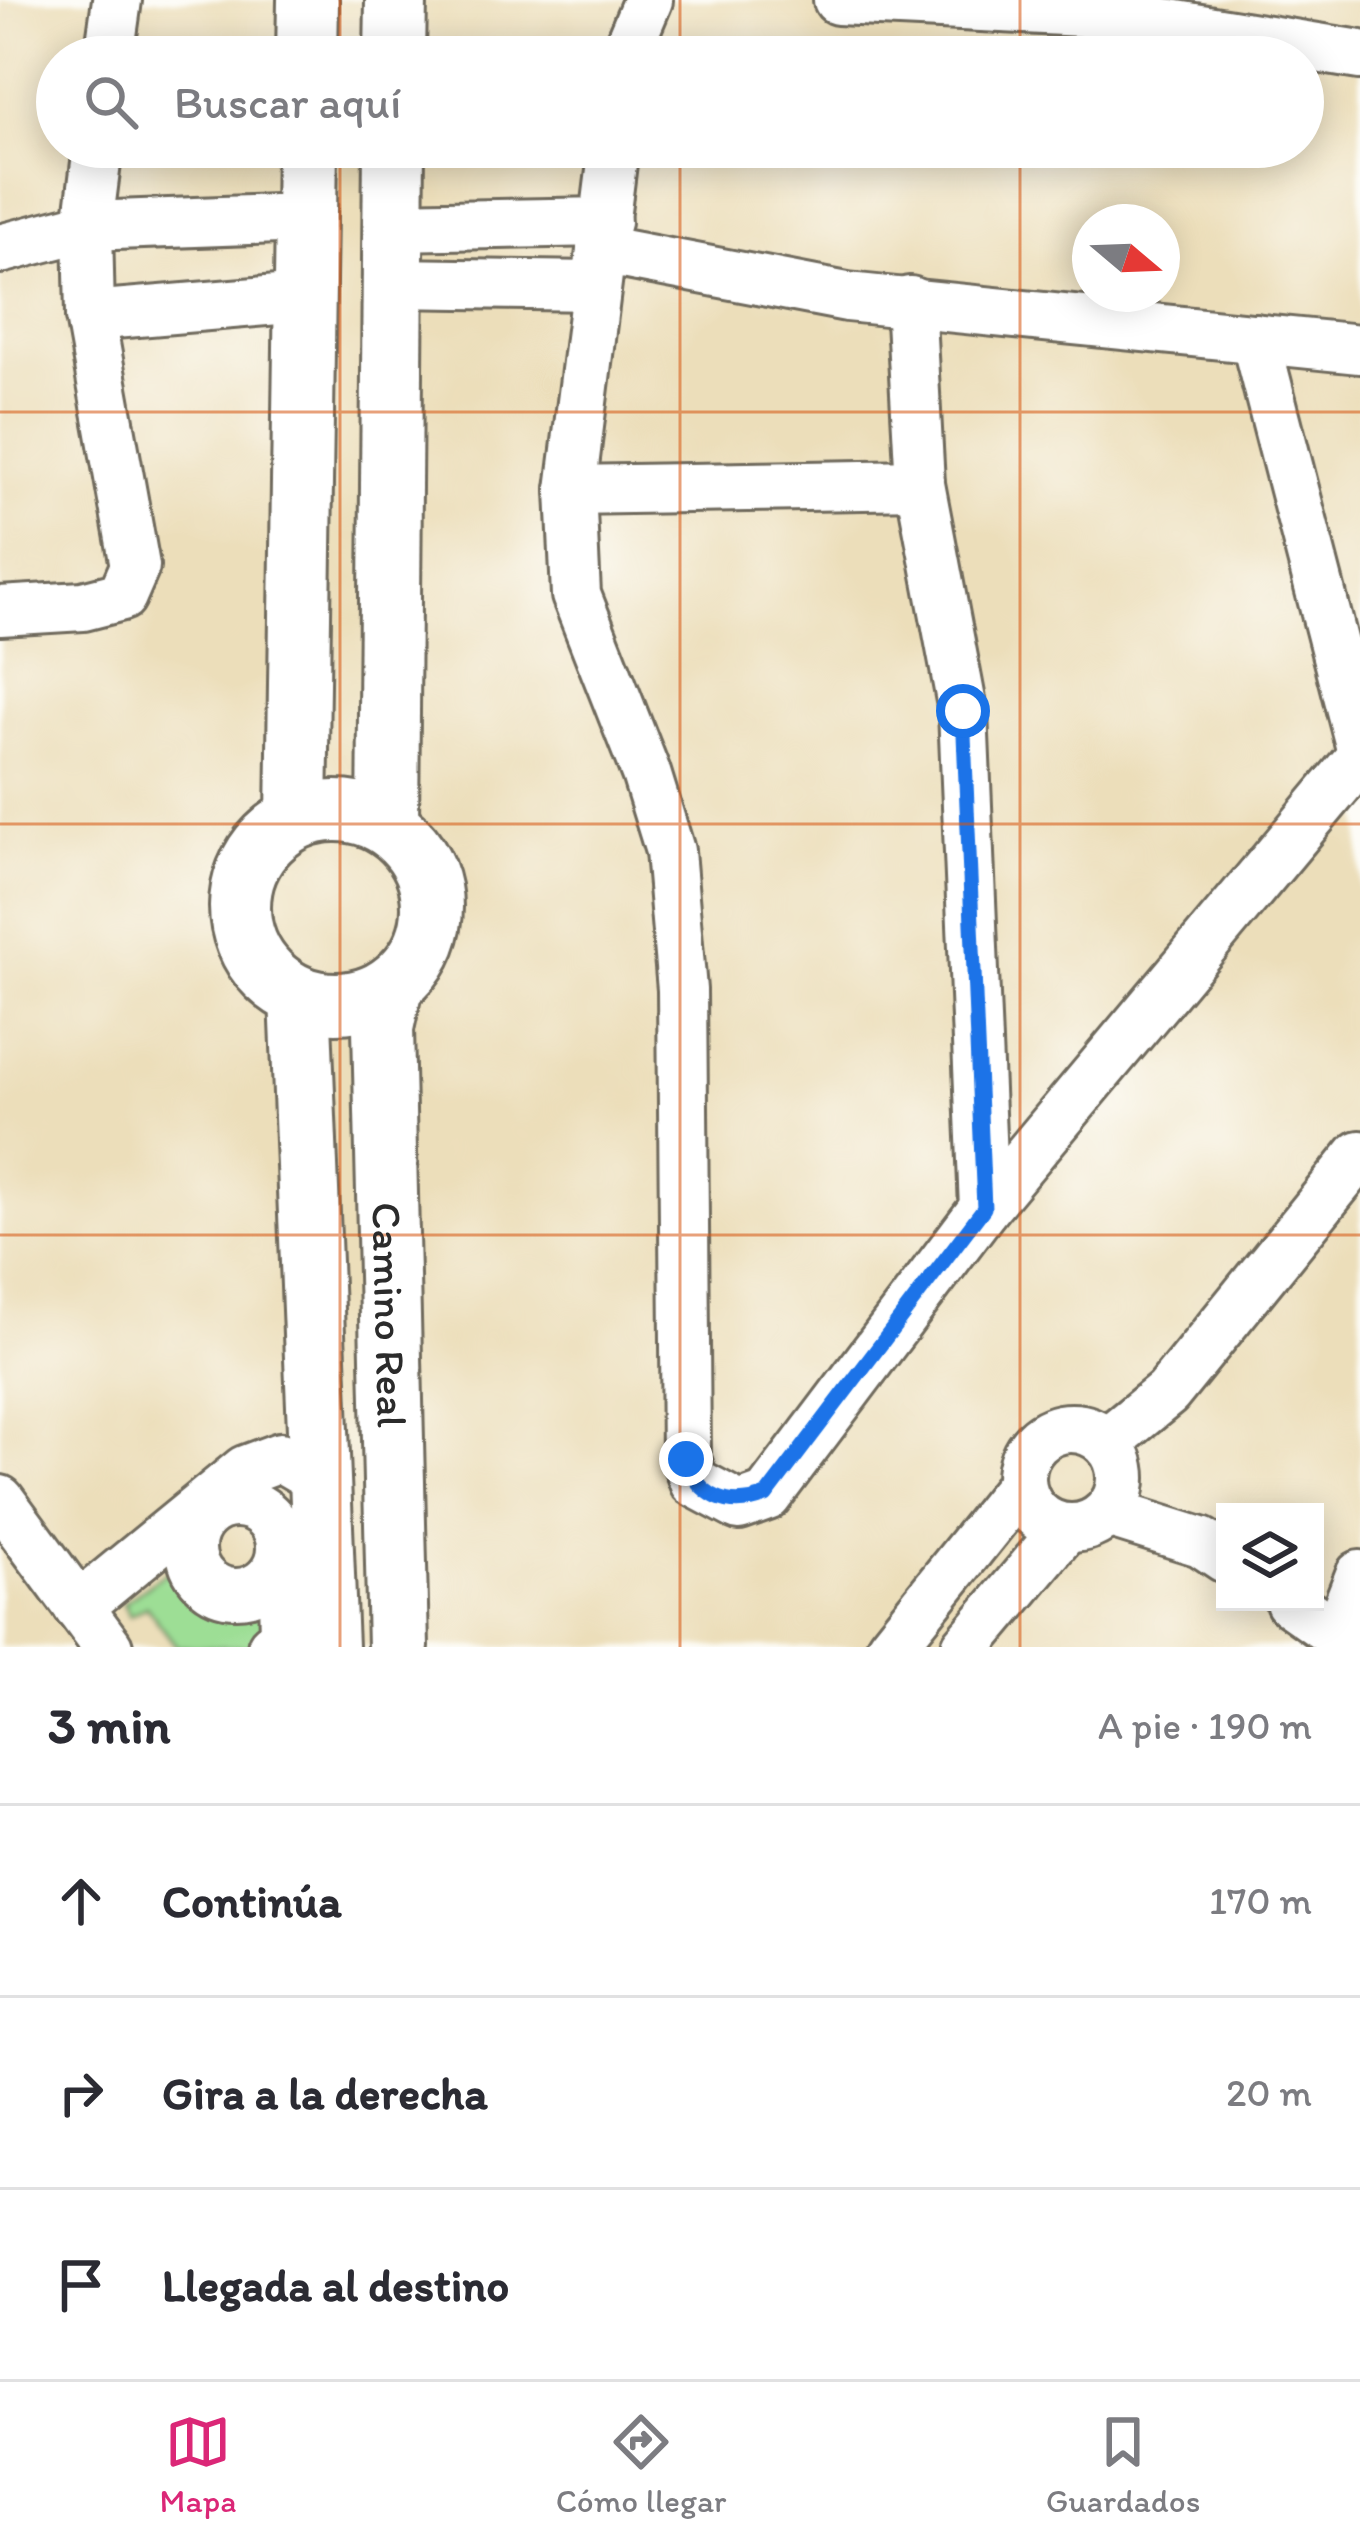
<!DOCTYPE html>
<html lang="es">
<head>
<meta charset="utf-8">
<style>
	:root { --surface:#fff; --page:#f7f7f7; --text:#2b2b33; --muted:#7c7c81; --line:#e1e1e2; --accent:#db2777 }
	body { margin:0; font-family:Itim,sans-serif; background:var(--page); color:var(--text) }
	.controls { position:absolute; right:36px; bottom:36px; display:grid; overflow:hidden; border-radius:0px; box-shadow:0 6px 30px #0003 }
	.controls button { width:108px; height:108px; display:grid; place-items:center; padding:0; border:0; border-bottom:3px solid var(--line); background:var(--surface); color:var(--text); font:60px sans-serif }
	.compass { position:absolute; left:1072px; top:204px; width:108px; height:108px; border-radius:50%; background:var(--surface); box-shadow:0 6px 30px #0003; rotate:109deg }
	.stop { position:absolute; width:36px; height:36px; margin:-27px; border:9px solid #1a73e8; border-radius:50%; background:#fff }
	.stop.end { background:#1a73e8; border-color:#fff; box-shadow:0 3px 12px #0008 }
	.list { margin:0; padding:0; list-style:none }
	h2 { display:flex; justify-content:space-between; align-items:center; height:156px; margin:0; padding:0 48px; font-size:51px }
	h2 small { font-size:39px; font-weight:400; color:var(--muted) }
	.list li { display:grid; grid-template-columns:78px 1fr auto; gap:36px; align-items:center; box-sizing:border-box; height:192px; padding:0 48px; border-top:3px solid var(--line) }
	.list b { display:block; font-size:45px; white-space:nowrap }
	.list em { font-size:39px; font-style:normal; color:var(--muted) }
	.icon { flex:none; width:66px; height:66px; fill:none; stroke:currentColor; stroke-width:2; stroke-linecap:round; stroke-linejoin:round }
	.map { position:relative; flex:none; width:1360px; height:1647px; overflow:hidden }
	.search { position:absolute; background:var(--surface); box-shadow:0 6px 30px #0003; left:36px; right:36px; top:36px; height:132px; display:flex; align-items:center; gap:30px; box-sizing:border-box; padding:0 42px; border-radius:66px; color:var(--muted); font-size:45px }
	.sheet { height:732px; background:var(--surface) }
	nav { display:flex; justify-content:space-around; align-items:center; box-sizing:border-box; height:168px; border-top:3px solid var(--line); background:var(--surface); font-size:33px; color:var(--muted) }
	nav a { display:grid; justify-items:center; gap:6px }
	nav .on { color:var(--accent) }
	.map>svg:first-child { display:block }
	.green { fill:#9dde95; stroke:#648460; stroke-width:3 }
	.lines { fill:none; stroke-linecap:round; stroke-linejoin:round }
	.minor-casing { stroke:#6f6a5d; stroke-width:54 }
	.major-casing { stroke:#6f6a5d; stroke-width:66 }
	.minor { stroke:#fff; stroke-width:48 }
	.major { stroke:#fff; stroke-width:60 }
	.route { stroke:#1a73e8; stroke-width:15 }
	.grid { fill:none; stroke:#d5540f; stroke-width:3; stroke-opacity:0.55 }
	.labels { text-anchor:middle; stroke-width:9; stroke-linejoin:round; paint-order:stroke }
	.street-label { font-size:42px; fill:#2b2b2b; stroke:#fdfcf7 }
</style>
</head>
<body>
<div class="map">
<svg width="1360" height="1647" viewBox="0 0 1360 1647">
	<rect width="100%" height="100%" fill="#fdfcf7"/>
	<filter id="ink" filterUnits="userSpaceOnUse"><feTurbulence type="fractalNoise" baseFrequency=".00833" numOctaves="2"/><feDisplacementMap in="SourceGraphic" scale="24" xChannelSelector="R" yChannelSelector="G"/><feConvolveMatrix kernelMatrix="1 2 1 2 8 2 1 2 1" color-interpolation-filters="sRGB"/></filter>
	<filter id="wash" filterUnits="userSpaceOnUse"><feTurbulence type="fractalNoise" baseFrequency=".004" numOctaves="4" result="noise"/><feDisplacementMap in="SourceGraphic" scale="48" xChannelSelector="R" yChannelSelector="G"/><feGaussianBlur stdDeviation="2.7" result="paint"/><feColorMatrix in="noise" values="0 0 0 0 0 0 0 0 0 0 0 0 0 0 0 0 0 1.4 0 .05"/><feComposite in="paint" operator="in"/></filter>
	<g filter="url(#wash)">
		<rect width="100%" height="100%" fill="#ecdeba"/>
		<!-- green -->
		<path class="green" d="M169,1570C189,1614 232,1627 273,1599L259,1647H177L146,1606L129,1616L123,1603Z"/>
	</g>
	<g filter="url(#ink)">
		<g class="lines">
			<!-- minor casing -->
			<g class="minor-casing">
				<g id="minor">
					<path d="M838,0L1103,13L1360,55"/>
					<path d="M109,57L117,0"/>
					<path d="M624,57L648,0"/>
					<path d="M614,147L571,490L576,595L646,773L670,851L682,990L686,1459L694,1482L739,1506L767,1496L984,1208L1360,758"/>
					<path d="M394,226L606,222"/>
					<path d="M0,249L88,226L306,218"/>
					<path d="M601,250L847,297L1360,349"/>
					<path d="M394,283L594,286"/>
					<path d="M910,301L920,484L963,711L984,1208"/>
					<path d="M90,316L302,298"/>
					<path d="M1255,338L1360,745"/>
					<path d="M571,490L920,484"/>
					<path d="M0,611L83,606L122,596L135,566L90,316L88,226L98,147"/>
					<circle cx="1071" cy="1478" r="50"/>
					<path d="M1107,1442L1167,1393L1360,1155"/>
					<path d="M0,1500L108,1647"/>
					<circle cx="236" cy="1548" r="45"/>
					<path d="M1108,1513L1201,1542L1225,1558"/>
					<path d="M1290,1602L1354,1647"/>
					<path d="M78,1607L245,1470L280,1457L323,1482"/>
					<path d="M1337,1634L1360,1575"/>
					<path d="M272,1647L284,1637L282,1552"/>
					<path d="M891,1647L1020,1486"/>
					<path d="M966,1647L1065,1529"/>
				</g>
			</g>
			<!-- major casing -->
			<g class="major-casing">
				<g id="major">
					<path d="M307,57L308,0"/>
					<path d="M395,57L396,0"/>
					<circle cx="336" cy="907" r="96"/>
					<path d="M297,818L307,147"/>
					<path d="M388,825L394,147"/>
					<path id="s1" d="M392,986L383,1028L398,1647"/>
					<path d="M300,997L327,1647"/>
				</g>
			</g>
			<!-- minor -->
			<use href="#minor" class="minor"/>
			<!-- major -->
			<use href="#major" class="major"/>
		</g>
	</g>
	<g class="lines" filter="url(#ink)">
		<!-- route -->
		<path class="route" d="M686,1459C699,1498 729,1510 766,1496L984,1208L963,711"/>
	</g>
	<!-- grid -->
	<path class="grid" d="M340,0V57M680,0V57M1020,0V57M340,147V1647M680,147V1647M1020,147V1647M0,412H1360M0,824H1360M0,1235H1360"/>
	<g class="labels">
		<!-- street labels -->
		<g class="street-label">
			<text dy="15" stroke="none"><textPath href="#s1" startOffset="330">Camino Real</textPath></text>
		</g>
	</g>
</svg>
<div class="controls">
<button><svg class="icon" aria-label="layers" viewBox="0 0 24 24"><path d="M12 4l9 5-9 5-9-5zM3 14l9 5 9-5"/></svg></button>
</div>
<svg class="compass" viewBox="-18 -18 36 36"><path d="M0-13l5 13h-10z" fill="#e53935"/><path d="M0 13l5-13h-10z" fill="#7c7c81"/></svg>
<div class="stop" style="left:963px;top:711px"></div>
<div class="stop end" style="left:686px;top:1459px"></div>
<div class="search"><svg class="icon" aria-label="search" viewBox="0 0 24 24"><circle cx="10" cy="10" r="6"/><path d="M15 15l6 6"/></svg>Buscar aquí</div>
</div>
<section class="sheet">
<h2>3 min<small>A pie · 190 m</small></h2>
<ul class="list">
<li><svg class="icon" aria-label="ahead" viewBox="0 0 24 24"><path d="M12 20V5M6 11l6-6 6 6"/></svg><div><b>Continúa</b></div><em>170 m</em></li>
<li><svg class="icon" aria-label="right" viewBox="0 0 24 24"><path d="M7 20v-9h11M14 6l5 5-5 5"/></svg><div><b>Gira a la derecha</b></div><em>20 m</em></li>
<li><svg class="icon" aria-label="arrive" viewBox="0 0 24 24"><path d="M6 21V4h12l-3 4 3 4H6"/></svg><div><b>Llegada al destino</b></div></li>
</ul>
</section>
<nav>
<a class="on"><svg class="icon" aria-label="map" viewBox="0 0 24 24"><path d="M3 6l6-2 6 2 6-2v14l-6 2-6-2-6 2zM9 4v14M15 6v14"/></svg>Mapa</a>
<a><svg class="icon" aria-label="directions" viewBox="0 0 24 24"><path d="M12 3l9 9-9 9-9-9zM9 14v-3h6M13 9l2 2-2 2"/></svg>Cómo llegar</a>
<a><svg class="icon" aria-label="saved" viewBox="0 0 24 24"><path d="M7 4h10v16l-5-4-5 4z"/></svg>Guardados</a>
</nav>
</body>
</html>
